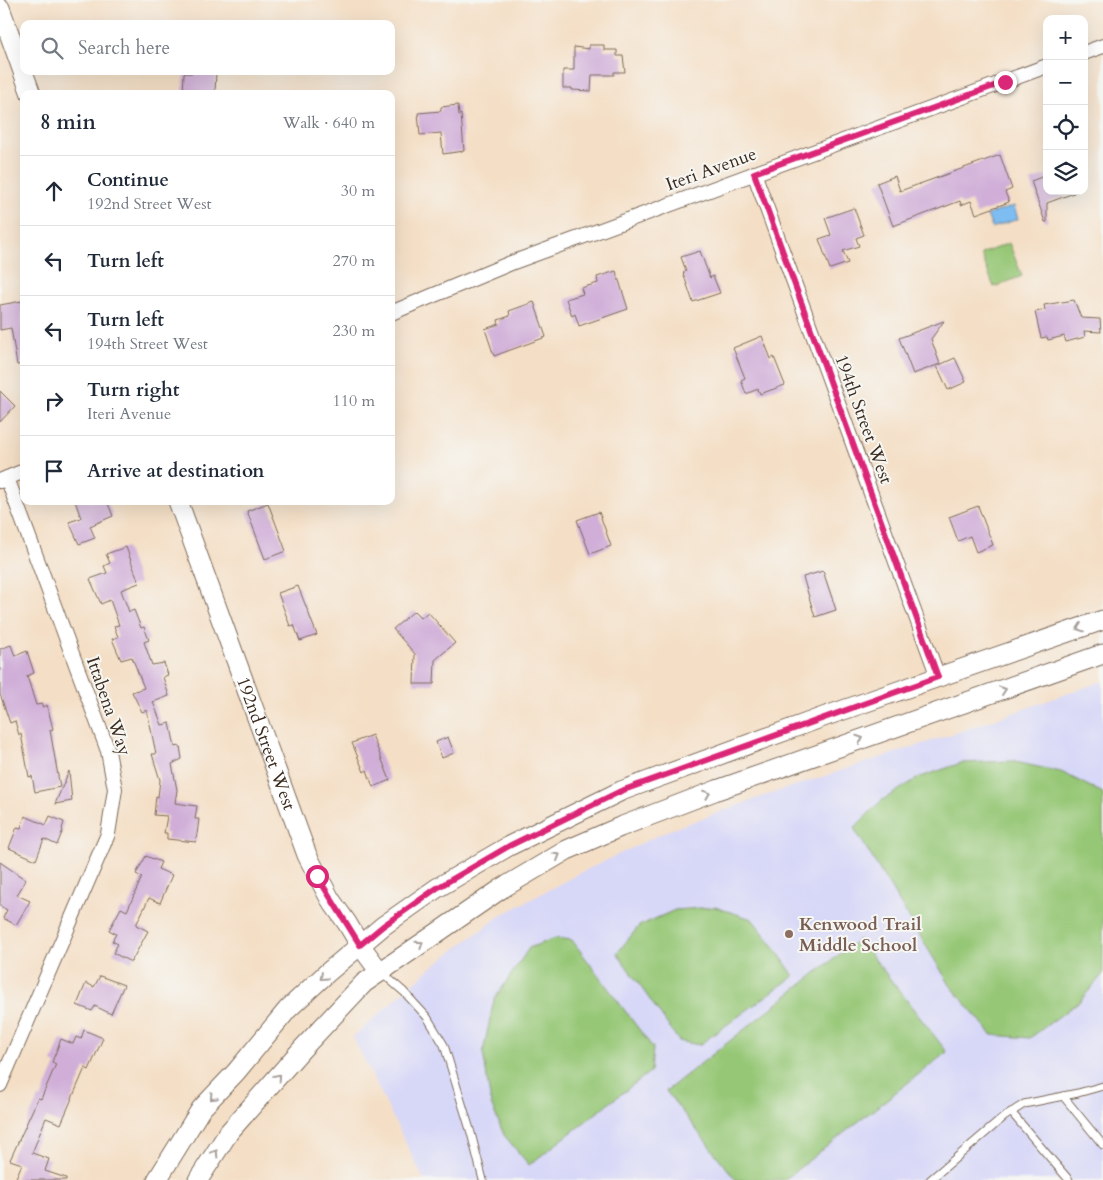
<!DOCTYPE html>
<html lang="en">
<head>
<meta charset="utf-8">
<style>
	:root { --surface:#fff; --page:#f6f6f7; --text:#1f2937; --muted:#747a83; --line:#e0e1e3 }
	body { margin:0; font-family:Cardo,serif; background:var(--page); color:var(--text) }
	.controls { position:absolute; right:15px; top:15px; display:grid; overflow:hidden; border-radius:10px; box-shadow:0 5px 20px #0002 }
	.controls button { width:45px; height:45px; display:grid; place-items:center; padding:0; border:0; border-bottom:1px solid var(--line); background:var(--surface); color:var(--text); font:25px sans-serif }
	.stop { position:absolute; width:15px; height:15px; margin:-11px; border:4px solid #db2777; border-radius:50%; background:#fff }
	.stop.end { background:#db2777; border-color:#fff; box-shadow:0 1px 5px #0008 }
	.list { margin:0; padding:0; list-style:none }
	h2 { display:flex; justify-content:space-between; align-items:center; height:65px; margin:0; padding:0 20px; font-size:21px }
	h2 small { font-size:16px; font-weight:400; color:var(--muted) }
	.list li { display:grid; grid-template-columns:32px 1fr auto; gap:15px; align-items:center; box-sizing:border-box; height:70px; padding:0 20px; border-top:1px solid var(--line) }
	.list b { display:block; font-size:19px; white-space:nowrap }
	.list p { margin:0; font-size:16px; white-space:nowrap; color:var(--muted) }
	.list em { font-size:16px; font-style:normal; color:var(--muted) }
	.icon { flex:none; width:28px; height:28px; fill:none; stroke:currentColor; stroke-width:2; stroke-linecap:round; stroke-linejoin:round }
	.map { position:relative; flex:none; width:1103px; height:1180px; overflow:hidden }
	.search { position:absolute; background:var(--surface); box-shadow:0 5px 20px #0002; left:20px; top:20px; width:375px; height:55px; display:flex; align-items:center; gap:12px; box-sizing:border-box; padding:0 18px; border-radius:10px; color:var(--muted); font-size:19px }
	.panel { position:absolute; background:var(--surface); box-shadow:0 5px 20px #0002; left:20px; top:90px; width:375px; height:415px; border-radius:10px }
	.map>svg:first-child { display:block }
	.built { fill:#d7d7f8 }
	.green { fill:#96c776; stroke:#68784a }
	.water { fill:#7dbdf1; stroke:#5c7488 }
	.building { fill:#d0aed8 }
	.lines { fill:none; stroke-linecap:round; stroke-linejoin:round }
	.lane-casing { stroke:#7c6959; stroke-width:9 }
	.street-casing { stroke:#7c6959; stroke-width:16 }
	.secondary-casing { stroke:#7c6959; stroke-width:21 }
	.lane { stroke:#fff; stroke-width:7 }
	.street { stroke:#fff; stroke-width:14 }
	.secondary { stroke:#fff; stroke-width:19 }
	.oneway { stroke:#a79f9a }
	.route { stroke:#db2777; stroke-width:6 }
	.education-dot { fill:#8d6e63; stroke:#f6f6f2; stroke-width:2 }
	.labels { text-anchor:middle; stroke-width:4; stroke-linejoin:round; paint-order:stroke }
	.street-label { font-size:18px; fill:#3b2a1e; stroke:#f6f6f2 }
	.education-label { font-size:18px; font-weight:bold; fill:#785e54; stroke:#f6f6f2; text-anchor:start }
</style>
</head>
<body>
<div class="map">
<svg width="1103" height="1180" viewBox="0 0 1103 1180">
	<rect width="100%" height="100%" fill="#f6f6f2"/>
	<filter id="ink" filterUnits="userSpaceOnUse"><feTurbulence type="fractalNoise" baseFrequency=".02" numOctaves="2"/><feDisplacementMap in="SourceGraphic" scale="10" xChannelSelector="R" yChannelSelector="G"/><feConvolveMatrix kernelMatrix="1 2 1 2 8 2 1 2 1" color-interpolation-filters="sRGB"/></filter>
	<filter id="wash" filterUnits="userSpaceOnUse"><feTurbulence type="fractalNoise" baseFrequency=".0096" numOctaves="4" result="noise"/><feDisplacementMap in="SourceGraphic" scale="20" xChannelSelector="R" yChannelSelector="G"/><feGaussianBlur stdDeviation="1.12" result="paint"/><feColorMatrix in="noise" values="0 0 0 0 0 0 0 0 0 0 0 0 0 0 0 0 0 1.4 0 .05"/><feComposite in="paint" operator="in"/></filter>
	<g filter="url(#wash)">
		<rect width="100%" height="100%" fill="#f4dfc6"/>
		<!-- built -->
		<path class="built" d="M1103,681V1180H424L353,1037L433,966L500,916L580,873L667,831L761,797L962,731Z"/>
		<!-- green -->
		<g class="green">
			<path d="M1009,243L1022,276L994,287L981,254Z"/>
			<path d="M1011,761L1061,772L1103,793V974L1081,1000L1030,1038L992,1035L950,985L854,828L881,801L918,778L961,763Z"/>
			<path d="M715,907L752,919L772,944L794,976L699,1045L679,1041L617,953L639,926L675,910Z"/>
			<path d="M555,938L572,940L653,1048L651,1071L529,1165L504,1135L491,1104L483,1052L494,1000L529,948Z"/>
			<path d="M859,939L947,1052L784,1180H736L666,1091Z"/>
		</g>
		<!-- water -->
		<path class="water" d="M1014,206L1018,219L992,228L987,215Z"/>
		<g id="blocks">
			<!-- building -->
			<g class="building">
				<path d="M589,45H604V50H617V56H623L625,72H614V75H592L591,91L572,90V88H563V70H574V47L589,49Z"/>
				<path d="M192,71H216L215,93L183,94L184,73H192Z"/>
				<path d="M458,105L459,115L461,114L464,151L443,154L441,133L420,135L418,113L441,111V107Z"/>
				<path d="M1000,155L1012,189L1005,192L1009,202L976,214L971,201L961,205L960,201L893,226L877,183L895,176L900,191Z"/>
				<path d="M1047,175V191H1073L1074,193L1047,203V222H1045L1031,181Z"/>
				<path d="M854,208L864,235L856,238L859,246L843,251L848,263L830,269L819,239L831,235L825,218Z"/>
				<path d="M700,251L710,278L713,276L720,293L693,302L683,273L686,271L681,257Z"/>
				<path d="M616,271L628,309L579,326L575,314L572,316L566,299L583,294L581,288L598,283L597,277Z"/>
				<path d="M1074,300L1081,318L1100,319L1101,332L1084,331L1085,337L1066,342L1064,336L1048,340L1047,337L1041,338L1035,312L1045,310L1044,305Z"/>
				<path d="M22,301L24,364L17,365L11,328L0,330V305Z"/>
				<path d="M534,302L546,337L494,356L485,329L499,324L498,320L510,316L509,311Z"/>
				<path d="M944,321L931,339L940,364L913,374L899,338Z"/>
				<path d="M762,336L771,359L774,357L785,385L760,394L758,389L746,394L741,380L745,378L733,348Z"/>
				<path d="M955,358L966,382L948,390L937,366Z"/>
				<path d="M0,391L15,406L0,422Z"/>
				<path d="M75,501H107L113,516L90,526L95,538L79,544L69,522L81,518Z"/>
				<path d="M268,503L286,551L265,559L247,511Z"/>
				<path d="M978,506L993,545L976,552L970,536L958,541L949,517Z"/>
				<path d="M599,512L611,546L590,554L577,520Z"/>
				<path d="M126,547L139,583L121,590L129,612L134,610L141,628L144,627L149,640L144,642L152,665L164,663L168,675L163,677L169,696L153,702L162,725L170,723L175,747L180,746L182,759L172,764L177,790L175,803L197,806L195,819H199L196,842L167,839V833H164L167,816L154,815L156,796L158,797L160,780L152,754H156L147,710L142,712L132,692L144,688L132,657L121,660L112,639L118,637L114,626L119,625L110,600L101,604L90,579L107,573L104,566L110,563L106,554Z"/>
				<path d="M823,571L836,610L815,617L803,577Z"/>
				<path d="M298,586L317,635L300,641L294,625L290,626L278,593Z"/>
				<path d="M414,611L421,618L428,612L455,643L435,660L434,684H414L415,654L393,629Z"/>
				<path d="M11,645L15,656L27,651L34,673L27,676L36,705L42,704V707L47,705L53,729L50,730L60,787L35,792L32,776L29,777L21,734L19,735L15,721L10,723L0,694V649Z"/>
				<path d="M372,735L390,780L373,787L367,770L364,772L352,743Z"/>
				<path d="M448,737L454,753L442,758L436,742Z"/>
				<path d="M69,771L72,801L55,804Z"/>
				<path d="M25,816L46,825L50,816L64,822L62,829L63,830L57,845L44,839L36,860L9,848L17,827L21,828Z"/>
				<path d="M146,856L161,862L158,869L172,875L160,903L149,898L136,925L148,931L131,962L113,953L118,944L112,941L116,934L109,930L121,908L127,911L142,877L136,874Z"/>
				<path d="M0,862L26,880L17,895L30,901L16,925L3,918L7,910L0,906Z"/>
				<path d="M100,976L124,985L111,1014L95,1006L92,1011L77,1005L86,983L94,987Z"/>
				<path d="M84,1030L103,1038L89,1070L85,1068L61,1124L46,1118L32,1153L49,1159L45,1171L66,1178V1180H15L22,1164L10,1160L38,1098L41,1099L56,1064L52,1062L61,1039L73,1044L76,1037L81,1039Z"/>
			</g>
		</g>
	</g>
	<g filter="url(#ink)">
		<use href="#blocks" fill-opacity="0" stroke="#7c6959" stroke-width="1"/>
		<g class="lines">
			<!-- lane casing -->
			<g class="lane-casing">
				<g id="lane">
					<path d="M381,972L404,992L427,1017L444,1045L471,1133L483,1180"/>
					<path d="M1063,1096L1103,1145"/>
					<path d="M1011,1112L1069,1180"/>
					<path d="M930,1180L1004,1117L1024,1104L1078,1093L1103,1086"/>
				</g>
			</g>
			<!-- street casing -->
			<g class="street-casing">
				<g id="street">
					<path d="M1084,53L1103,46"/>
					<path d="M754,173L938,677"/>
					<path d="M391,313L511,263L1047,66"/>
					<path d="M0,481L24,471"/>
					<path d="M0,1085L108,834L115,789L108,751L7,478"/>
				</g>
			</g>
			<!-- secondary casing -->
			<g class="secondary-casing">
				<g id="secondary">
					<path d="M0,8L31,94"/>
					<path id="s1" d="M178,501L307,855L330,899L347,923L360,945L380,972"/>
					<path d="M157,1180L201,1109L236,1072L288,1009L327,973L383,926L437,888L509,846L621,791L826,716L1103,620"/>
					<path d="M198,1180L229,1132L302,1049L364,983L501,889L567,850L620,827L717,790L1103,654"/>
				</g>
			</g>
			<!-- lane -->
			<use href="#lane" class="lane"/>
			<!-- street -->
			<use href="#street" class="street"/>
			<!-- secondary -->
			<use href="#secondary" class="secondary"/>
		</g>
		<!-- one-way arrows -->
		<defs><path id="oneway-chevron" d="M-2-3.5L2.5 0L-2 3.5" fill="none" stroke-width="1.6" stroke-linecap="round" stroke-linejoin="round" transform="scale(1.25)"/></defs>
		<g class="oneway">
			<use href="#oneway-chevron" transform="translate(1080 628) rotate(161)"/>
			<use href="#oneway-chevron" transform="translate(1003 690) rotate(-19)"/>
			<use href="#oneway-chevron" transform="translate(860 739) rotate(-19)"/>
			<use href="#oneway-chevron" transform="translate(707 794) rotate(-21)"/>
			<use href="#oneway-chevron" transform="translate(557 856) rotate(-30)"/>
			<use href="#oneway-chevron" transform="translate(420 944) rotate(-34)"/>
			<use href="#oneway-chevron" transform="translate(323 977) rotate(138)"/>
			<use href="#oneway-chevron" transform="translate(278 1077) rotate(-49)"/>
			<use href="#oneway-chevron" transform="translate(213 1097) rotate(133)"/>
			<use href="#oneway-chevron" transform="translate(215 1153) rotate(-57)"/>
		</g>
	</g>
	<g class="lines" filter="url(#ink)">
		<!-- route -->
		<path class="route" d="M317,876L360,945L383,926L437,888L509,846L621,791L938,677L754,173L1005,82"/>
	</g>
	<!-- markers -->
	<circle class="education-dot" cx="789" cy="934" r="5"/>
	<g class="labels">
		<!-- street labels -->
		<g class="street-label">
			<text transform="translate(711 169) rotate(-20)" y="6">Iteri Avenue</text>
			<text transform="translate(864 419) rotate(70)" y="6">194th Street West</text>
			<text transform="translate(109 706) rotate(71)" y="6">Ittabena Way</text>
			<text dy="6" stroke="none"><textPath href="#s1" startOffset="258">192nd Street West</textPath></text>
		</g>
		<!-- education labels -->
		<g class="education-label">
			<text x="799" y="930">Kenwood Trail<tspan x="799" dy="21">Middle School</tspan></text>
		</g>
	</g>
</svg>
<div class="controls">
<button>+</button>
<button>−</button>
<button><svg class="icon" aria-label="locate" viewBox="0 0 24 24"><circle cx="12" cy="12" r="6"/><path d="M12 2v4M12 18v4M2 12h4M18 12h4"/></svg></button>
<button><svg class="icon" aria-label="layers" viewBox="0 0 24 24"><path d="M12 4l9 5-9 5-9-5zM3 14l9 5 9-5"/></svg></button>
</div>
<div class="stop" style="left:317px;top:876px"></div>
<div class="stop end" style="left:1005px;top:82px"></div>
<div class="search"><svg class="icon" aria-label="search" viewBox="0 0 24 24"><circle cx="10" cy="10" r="6"/><path d="M15 15l6 6"/></svg>Search here</div>
<section class="panel">
<h2>8 min<small>Walk · 640 m</small></h2>
<ul class="list">
<li><svg class="icon" aria-label="ahead" viewBox="0 0 24 24"><path d="M12 20V5M6 11l6-6 6 6"/></svg><div><b>Continue</b><p>192nd Street West</p></div><em>30 m</em></li>
<li><svg class="icon" aria-label="left" viewBox="0 0 24 24"><path d="M17 20v-9H6M10 6l-5 5 5 5"/></svg><div><b>Turn left</b></div><em>270 m</em></li>
<li><svg class="icon" aria-label="left" viewBox="0 0 24 24"><path d="M17 20v-9H6M10 6l-5 5 5 5"/></svg><div><b>Turn left</b><p>194th Street West</p></div><em>230 m</em></li>
<li><svg class="icon" aria-label="right" viewBox="0 0 24 24"><path d="M7 20v-9h11M14 6l5 5-5 5"/></svg><div><b>Turn right</b><p>Iteri Avenue</p></div><em>110 m</em></li>
<li><svg class="icon" aria-label="arrive" viewBox="0 0 24 24"><path d="M6 21V4h12l-3 4 3 4H6"/></svg><div><b>Arrive at destination</b></div></li>
</ul>
</section>
</div>
</body>
</html>
